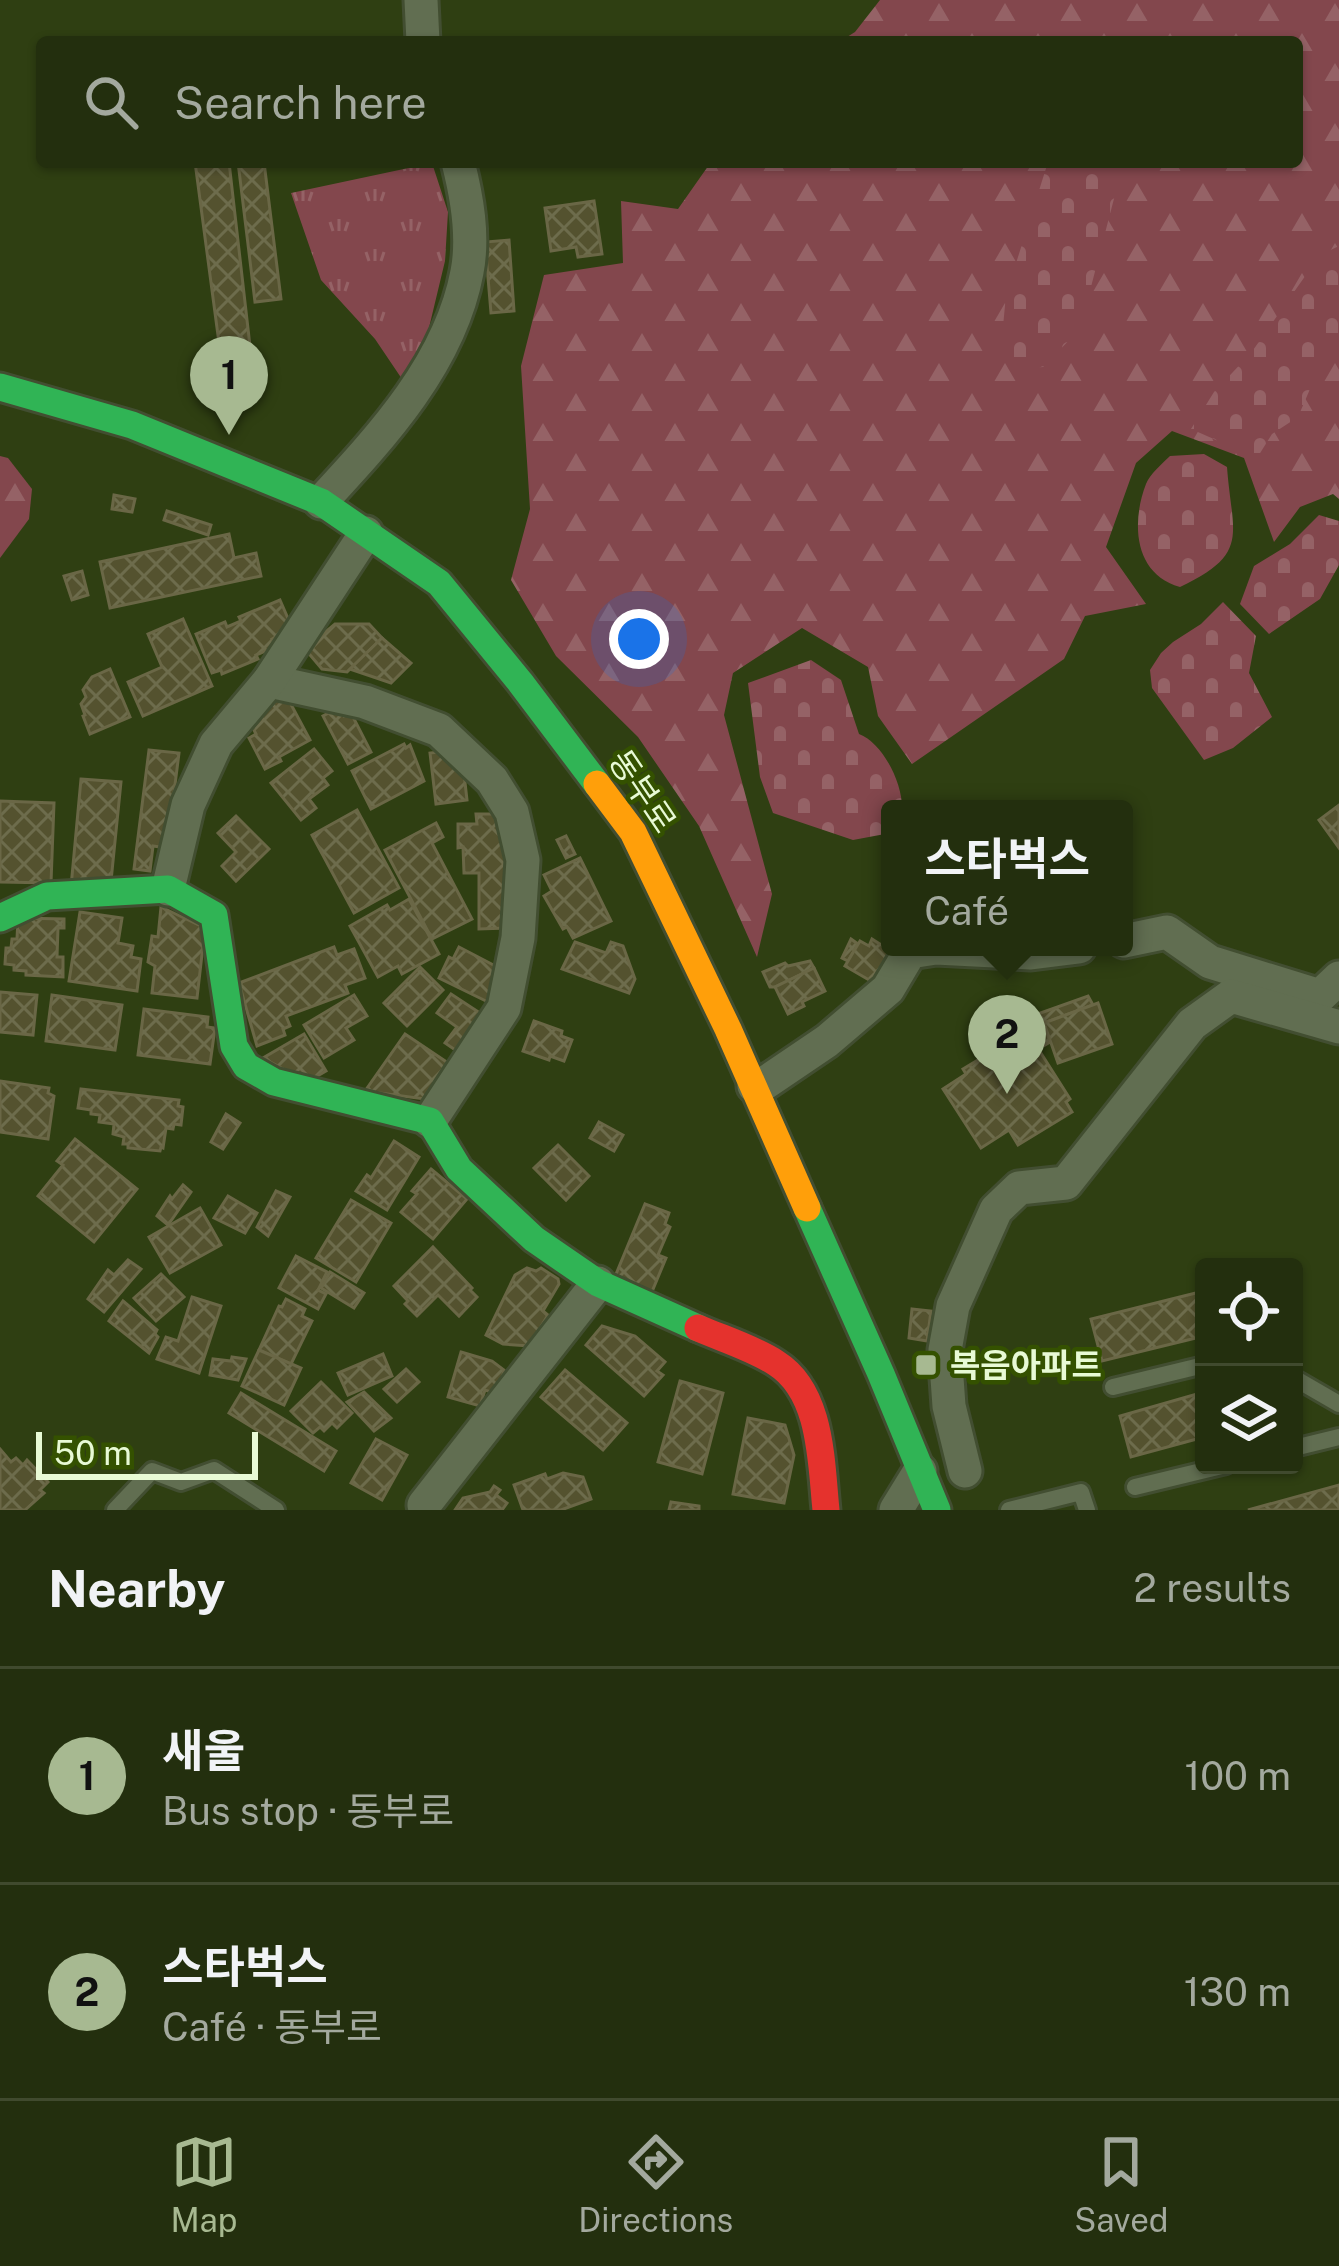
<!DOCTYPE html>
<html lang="en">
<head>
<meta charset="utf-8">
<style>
	:root { --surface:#232f0e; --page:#2b3717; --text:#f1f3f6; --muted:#a3a99e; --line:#404a2e; --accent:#a7b991 }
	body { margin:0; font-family:"Public Sans","Noto Sans KR",sans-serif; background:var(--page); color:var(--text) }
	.controls { position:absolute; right:36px; bottom:36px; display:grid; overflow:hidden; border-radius:12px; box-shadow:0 3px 9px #0004 }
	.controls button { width:108px; height:108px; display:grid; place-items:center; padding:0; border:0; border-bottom:3px solid var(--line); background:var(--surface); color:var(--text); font:60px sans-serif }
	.scale { position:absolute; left:36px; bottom:30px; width:222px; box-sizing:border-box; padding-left:12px; border:6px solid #e8fad5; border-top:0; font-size:33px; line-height:42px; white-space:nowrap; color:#e8fad5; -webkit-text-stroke:9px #345100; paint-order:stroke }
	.you { position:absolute; left:639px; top:639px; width:42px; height:42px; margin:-30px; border:9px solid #fff; border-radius:50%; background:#1a73e8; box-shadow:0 0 0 18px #1a73e833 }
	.badge { display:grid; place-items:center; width:78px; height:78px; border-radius:50%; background:var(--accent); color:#111; font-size:39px; font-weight:700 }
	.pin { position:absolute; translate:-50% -99px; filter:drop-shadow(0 3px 6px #0008) }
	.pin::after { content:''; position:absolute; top:63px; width:42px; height:36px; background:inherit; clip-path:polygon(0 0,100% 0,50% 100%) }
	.popup { position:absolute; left:881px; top:800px; width:252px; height:156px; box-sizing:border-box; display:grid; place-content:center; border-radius:12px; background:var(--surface); filter:drop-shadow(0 3px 9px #0005); font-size:39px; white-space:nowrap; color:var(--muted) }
	.popup b { font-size:45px; color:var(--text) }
	.popup::after { content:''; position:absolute; left:50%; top:100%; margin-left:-24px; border:24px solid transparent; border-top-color:var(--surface) }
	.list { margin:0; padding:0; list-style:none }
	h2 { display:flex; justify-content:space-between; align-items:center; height:156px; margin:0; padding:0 48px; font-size:51px }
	h2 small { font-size:39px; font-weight:400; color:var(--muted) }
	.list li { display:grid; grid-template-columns:78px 1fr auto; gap:36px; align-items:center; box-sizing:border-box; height:216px; padding:0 48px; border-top:3px solid var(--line) }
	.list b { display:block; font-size:45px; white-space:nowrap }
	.list p { margin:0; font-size:39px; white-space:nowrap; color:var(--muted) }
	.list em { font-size:39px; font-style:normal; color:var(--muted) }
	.icon { flex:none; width:66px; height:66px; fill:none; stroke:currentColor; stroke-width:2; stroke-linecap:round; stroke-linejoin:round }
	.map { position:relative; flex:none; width:1339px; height:1510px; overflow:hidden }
	.search { position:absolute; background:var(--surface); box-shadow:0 3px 9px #0004; left:36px; right:36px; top:36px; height:132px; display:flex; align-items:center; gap:30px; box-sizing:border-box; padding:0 42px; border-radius:12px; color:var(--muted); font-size:45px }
	.sheet { height:588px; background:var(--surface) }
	nav { display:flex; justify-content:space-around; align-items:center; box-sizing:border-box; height:168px; border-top:3px solid var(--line); background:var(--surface); font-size:33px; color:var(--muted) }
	nav a { display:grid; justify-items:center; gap:6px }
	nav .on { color:var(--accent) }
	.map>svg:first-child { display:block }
	.grass { fill:url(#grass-tufts) }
	.forest { fill:url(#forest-firs) }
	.cemetery { fill:url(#cemetery-stones) }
	.building { fill:url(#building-cross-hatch); stroke:#6a6746; stroke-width:3 }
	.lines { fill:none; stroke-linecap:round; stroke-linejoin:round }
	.lane-casing { stroke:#424e31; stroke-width:22 }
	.street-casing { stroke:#424e31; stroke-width:39 }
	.fast-casing { stroke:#424e31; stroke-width:33 }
	.slow-casing { stroke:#424e31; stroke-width:33 }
	.jam-casing { stroke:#424e31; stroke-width:33 }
	.lane { stroke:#616e51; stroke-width:16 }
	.street { stroke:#616e51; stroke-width:33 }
	.fast { stroke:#30b455; stroke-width:27 }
	.slow { stroke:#ff9f0a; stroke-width:27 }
	.jam { stroke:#e5322d; stroke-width:27 }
	.poi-dot { fill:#a7b991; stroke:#345100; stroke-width:4.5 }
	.labels { text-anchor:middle; stroke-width:9; stroke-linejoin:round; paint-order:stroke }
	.street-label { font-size:33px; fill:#e8fad5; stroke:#345100 }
	.poi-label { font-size:33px; font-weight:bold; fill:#e8fad5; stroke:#345100; text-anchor:start }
</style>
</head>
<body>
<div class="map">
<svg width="1339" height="1510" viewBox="0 0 1339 1510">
	<defs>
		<pattern id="grass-tufts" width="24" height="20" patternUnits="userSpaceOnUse" patternTransform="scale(3)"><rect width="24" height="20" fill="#83474d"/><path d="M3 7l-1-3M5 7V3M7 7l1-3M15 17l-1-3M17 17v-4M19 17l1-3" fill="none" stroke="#956266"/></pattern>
		<pattern id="forest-firs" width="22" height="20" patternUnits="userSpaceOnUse" patternTransform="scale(3)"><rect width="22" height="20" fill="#83474d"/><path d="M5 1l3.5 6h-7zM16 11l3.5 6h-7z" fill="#956266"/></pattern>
		<pattern id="cemetery-stones" width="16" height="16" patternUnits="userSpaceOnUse" patternTransform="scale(3)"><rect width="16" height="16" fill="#83474d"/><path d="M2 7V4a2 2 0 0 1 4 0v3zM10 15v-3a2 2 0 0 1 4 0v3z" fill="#956266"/></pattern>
		<pattern id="building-cross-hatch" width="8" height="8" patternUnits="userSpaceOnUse" patternTransform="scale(3)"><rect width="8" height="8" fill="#54522f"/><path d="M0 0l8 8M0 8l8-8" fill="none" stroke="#6d6c4c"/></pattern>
	</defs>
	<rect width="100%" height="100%" fill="#2f3f12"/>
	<!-- grass -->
	<path class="grass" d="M432,163L448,212L445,261L427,336L402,379L375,339L321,280L291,193Z"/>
	<!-- forest -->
	<g class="forest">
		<path d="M880,0H1339V499L1333,494L1300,507L1274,542L1244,458L1172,431L1136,463L1106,547L1146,604L1085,616L1064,659L912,764L878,716L868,667L802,628L733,673L724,715L772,894L757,957L699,826L638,737L556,656L511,580L530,509L521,366L544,275L623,263L621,201L678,209L711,162H1297V42H839L855,32Z"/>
		<path d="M0,456L8,458L32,489L29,519L0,558Z"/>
	</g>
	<!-- cemetery -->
	<g class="cemetery">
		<path d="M1048,162H1134L1116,191L1080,329L1043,367L1017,369L1002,337L1006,295Z"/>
		<path d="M1339,246V349L1310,389L1298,417L1272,434L1257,458L1191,429L1214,392L1251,353L1320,255Z"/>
		<path d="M1204,454L1227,467C1232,535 1251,553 1180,587C1134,574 1131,523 1146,484C1150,474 1162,464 1170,456Z"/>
		<path d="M1319,515L1339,521V565L1320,599L1269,634L1240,604L1254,566L1290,544Z"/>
		<path d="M1223,602L1256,636L1249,673L1272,717L1233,748L1204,760L1152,688L1150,670L1161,653L1173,642L1201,624Z"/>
		<path d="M811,660L841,680L859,734C883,743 903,784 902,809H890V830L885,834L853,840L773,813L760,777L748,683Z"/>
	</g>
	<!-- building -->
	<g class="building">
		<path d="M195,162H229L251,355L221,358Z"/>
		<path d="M238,162H264L281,299L255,302Z"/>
		<path d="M594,201L602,254L578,257L576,247L551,251L545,208Z"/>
		<path d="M509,240L514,311L491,313L485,242Z"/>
		<path d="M114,495L135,499L132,512L112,509Z"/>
		<path d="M167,511L211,525L208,535L164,520Z"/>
		<path d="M229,534L234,558L256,553L261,576L110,608L100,562Z"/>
		<path d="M82,571L88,595L72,600L64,576Z"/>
		<path d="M280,600L293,630L272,639L275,647L256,655L258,659L222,674L221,670L212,673L196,634L225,622L227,627L241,621L239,617Z"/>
		<path d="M183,619L212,686L143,716L128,682L162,667L148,634Z"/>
		<path d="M335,624H369L382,638L347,672L322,669L305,649Z"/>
		<path d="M382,638L411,663L391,683L350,669Z"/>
		<path d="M110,669L130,717L90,734L83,716L85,715L81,704L86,697L83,690L92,677Z"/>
		<path d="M286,695L310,740L279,757L281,761L265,769L249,738L256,734L249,720L254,712Z"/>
		<path d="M340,707L344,716L351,713L371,752L348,764L323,716Z"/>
		<path d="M404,744L406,748L410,745L424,781L371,809L352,771Z"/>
		<path d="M314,749L332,771L323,778L328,785L309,799L316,808L301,820L271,783Z"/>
		<path d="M149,750L179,753L167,848L153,846L150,871L134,869Z"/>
		<path d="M456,750L463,765L467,800L436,804L430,753Z"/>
		<path d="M81,779L121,782L110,891L71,887Z"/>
		<path d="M0,801L54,803L51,883L0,882Z"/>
		<path d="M1339,805V848L1319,820Z"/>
		<path d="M357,810L399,888L354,913L312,835Z"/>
		<path d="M476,814H507V928L479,929V873H464L463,847L458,848V824H477Z"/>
		<path d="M236,816L269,849L236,881L222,866L236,852L218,833Z"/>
		<path d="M436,823L443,837L432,843L472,919L432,939L385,850Z"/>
		<path d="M566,836L575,854L566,858L557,840Z"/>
		<path d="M580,858L611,921L573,938L567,927L563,929L544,896L552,891L544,875Z"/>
		<path d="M409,899L439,954L402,974L398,966L378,977L350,926L387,905L390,910Z"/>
		<path d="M161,907L205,928L197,998L152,993L155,966L148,962L152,936L158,937Z"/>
		<path d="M80,912L122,918L118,943L133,946L131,957L141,959L137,991L69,981Z"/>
		<path d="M18,918L64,919V928H58L57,957H63V977L26,975V971L14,970V965L5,964L6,948H11L12,939H17Z"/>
		<path d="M851,939L858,944L848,961L842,958Z"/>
		<path d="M872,939L894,953L876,984L845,966L860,941L869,946Z"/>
		<path d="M575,942L606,953L611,942L623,946L635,979L629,993L562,969Z"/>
		<path d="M334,947L337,955L354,949L365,978L345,985L348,993L286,1016L290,1026L283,1029L285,1035L257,1046L239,983Z"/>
		<path d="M459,947L501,969L490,1003L439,978L449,957L453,959Z"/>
		<path d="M810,961L814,968L775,987H770L763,972L785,963L788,966Z"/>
		<path d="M420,967L443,990L407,1026L384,1003Z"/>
		<path d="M814,968L825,991L802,1002L804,1006L788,1014L775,987Z"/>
		<path d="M0,992L37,995L33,1035L0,1032Z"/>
		<path d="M451,994L489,1019L464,1056L445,1043L457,1027L437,1013Z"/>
		<path d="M52,995L122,1005L115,1050L46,1041Z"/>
		<path d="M354,995L367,1016L346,1028L354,1040L324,1058L304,1025Z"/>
		<path d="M1088,996L1093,1005L1044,1023L1050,1042L1045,1045L1035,1015Z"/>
		<path d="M1098,1003L1112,1044L1058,1063L1044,1023Z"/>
		<path d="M144,1009L208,1017L207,1027L215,1028L210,1064L138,1055Z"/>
		<path d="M534,1021L562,1031L561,1036L572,1040L564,1061L550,1056L549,1060L523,1051Z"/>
		<path d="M304,1034L326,1071L307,1082L263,1058Z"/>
		<path d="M405,1034L454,1067L432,1100L365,1091Z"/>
		<path d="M1032,1039L1070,1099L1066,1102L1072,1112L1018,1145L1009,1130L981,1148L943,1089L966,1074L963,1069L1001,1046L1007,1055Z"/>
		<path d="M0,1081L49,1088L48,1093L54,1096L48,1139L0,1132Z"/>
		<path d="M81,1089L179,1100L178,1106L183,1107L181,1125L174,1124L173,1129L166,1128L163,1148L161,1147L160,1151L128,1148V1144H123L124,1137L113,1134L114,1124L99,1122L100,1115L91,1114V1110L78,1108Z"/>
		<path d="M226,1114L240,1123L223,1149L211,1142Z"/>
		<path d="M599,1122L623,1135L614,1151L590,1138Z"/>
		<path d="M75,1139L137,1189L94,1242L38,1196L63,1165L57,1161Z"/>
		<path d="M394,1141L419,1157L387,1210L356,1191L367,1175L371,1178Z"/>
		<path d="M558,1145L589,1176L566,1200L534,1168Z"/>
		<path d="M431,1169L467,1199L433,1239L401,1212L417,1194L412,1191Z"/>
		<path d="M183,1185L191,1192L168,1225L157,1216L170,1196L172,1199Z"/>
		<path d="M276,1191L290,1197L268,1236L257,1227Z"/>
		<path d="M228,1196L257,1213L245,1233L214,1218Z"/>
		<path d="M351,1200L391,1223L356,1282L316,1258Z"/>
		<path d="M645,1204L669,1213L665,1224L670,1227L658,1255L666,1258L651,1294L614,1279Z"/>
		<path d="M200,1208L221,1245L170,1273L149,1237Z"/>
		<path d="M433,1247L472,1288L470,1290L477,1297L459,1316L438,1295L417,1316L405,1304L408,1301L394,1286Z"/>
		<path d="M296,1256L327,1272L318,1290L326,1294L318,1309L279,1288Z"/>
		<path d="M128,1260L141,1269L104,1312L88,1299L108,1270L114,1275Z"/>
		<path d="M527,1268L536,1271L541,1268L558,1279L559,1284L543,1311L548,1315L529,1346L503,1344L486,1335L515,1275Z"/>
		<path d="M330,1272L364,1293L354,1308L321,1288Z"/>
		<path d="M161,1274L184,1297L156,1321L134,1298Z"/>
		<path d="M1204,1291V1336L1102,1361L1091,1319Z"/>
		<path d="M192,1297L221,1306L199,1373L157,1359L166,1337L178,1341Z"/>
		<path d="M286,1299L305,1309L302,1316L312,1321L291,1364L259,1350L279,1306L282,1307Z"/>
		<path d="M123,1301L157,1330L155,1334L158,1337L149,1353L109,1321Z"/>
		<path d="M912,1309L931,1311L927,1341L909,1338Z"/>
		<path d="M602,1326L635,1336L665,1362L657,1371L663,1375L644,1396L586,1345Z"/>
		<path d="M259,1350L301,1368L284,1405L242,1386Z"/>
		<path d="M461,1352L492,1361L504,1370L498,1394L485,1390L480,1406L448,1397Z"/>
		<path d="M383,1354L392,1376L348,1395L338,1373Z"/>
		<path d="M232,1357L246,1359L238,1380L210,1375L213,1359L231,1361Z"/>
		<path d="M406,1369L419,1382L397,1402L384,1389Z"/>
		<path d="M565,1370L627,1423L603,1450L541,1397Z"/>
		<path d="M680,1381L723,1393L702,1474L658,1462Z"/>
		<path d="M321,1382L352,1413L337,1428L332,1423L324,1431L320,1427L313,1433L291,1411Z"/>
		<path d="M364,1392L391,1418L374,1431L347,1402Z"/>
		<path d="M1204,1392V1437L1131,1457L1120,1416Z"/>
		<path d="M241,1393L336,1451L324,1471L229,1413Z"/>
		<path d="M748,1418L785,1425L794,1455L784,1503L733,1494Z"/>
		<path d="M376,1439L407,1455L382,1500L351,1483Z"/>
		<path d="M0,1449L11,1462L16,1458L23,1465L27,1460L48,1482L40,1490L44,1493L25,1510H0Z"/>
		<path d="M563,1473L583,1477L591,1499L561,1510H523L514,1485L545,1474L547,1479Z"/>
		<path d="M1339,1485V1510H1248Z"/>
		<path d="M494,1486L500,1490L496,1495L507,1503L502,1510H455L463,1498L490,1492Z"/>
		<path d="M671,1502L699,1506V1510H669Z"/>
	</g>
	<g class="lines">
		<!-- lane casing -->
		<g class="lane-casing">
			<g id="lane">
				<path d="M1294,1378L1339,1404"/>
				<path d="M1113,1387L1204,1365"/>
				<path d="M1294,1448L1339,1437"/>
				<path d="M1135,1487L1226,1465"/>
				<path d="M115,1510L152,1471L181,1482L214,1470L276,1510"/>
				<path d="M1009,1510L1081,1492L1087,1510"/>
			</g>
		</g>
		<!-- street casing -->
		<g class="street-casing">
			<g id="street">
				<path d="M421,0L423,42"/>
				<path d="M321,502C382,436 450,363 467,272C474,236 467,197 458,162"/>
				<path d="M269,681L365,702L439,730L492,780L512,812L523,860L518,938L504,1008L430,1121"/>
				<path d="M168,889L188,805L216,744L269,681L366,533"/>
				<path d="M1124,941L1167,932L1210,962L1320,996L1339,978"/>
				<path d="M754,1086L765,1083L827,1041L888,989L910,952L936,948L1031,953L1079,947"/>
				<path d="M965,1471L949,1406L945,1350L953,1306L996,1210L1019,1188L1066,1183L1192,1024L1231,996L1339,1027"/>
				<path d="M424,1505L598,1283"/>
				<path d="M896,1510L920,1471"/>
			</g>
		</g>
		<!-- fast casing -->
		<g class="fast-casing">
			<g id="fast">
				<path d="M0,387L132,425L321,502L439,583L520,682L597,784"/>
				<path d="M0,918L47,896L168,889L214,915L234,1046L246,1066L274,1082L430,1121L459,1169L534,1239L598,1283L698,1328"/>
				<path d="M807,1208L881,1374L937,1510"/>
			</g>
		</g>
		<!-- slow casing -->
		<g class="slow-casing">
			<path id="slow" d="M597,784L633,832L728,1029L807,1208"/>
		</g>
		<!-- jam casing -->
		<g class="jam-casing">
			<path id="jam" d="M698,1328C723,1339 753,1348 776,1363C822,1392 821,1462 826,1510"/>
		</g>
		<!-- lane -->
		<use href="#lane" class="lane"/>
		<!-- street -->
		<use href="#street" class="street"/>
		<!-- fast -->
		<use href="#fast" class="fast"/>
		<!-- slow -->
		<use href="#slow" class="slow"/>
		<!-- jam -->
		<use href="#jam" class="jam"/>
	</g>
	<!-- markers -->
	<rect class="poi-dot" x="914" y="1353" width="24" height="24" rx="6"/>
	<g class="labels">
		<!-- street labels -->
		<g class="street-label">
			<text transform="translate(643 791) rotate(56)" y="12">동부로</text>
		</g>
		<!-- poi labels -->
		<g class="poi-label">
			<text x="950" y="1377">복음아파트</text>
		</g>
	</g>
</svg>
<div class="controls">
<button><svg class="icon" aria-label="locate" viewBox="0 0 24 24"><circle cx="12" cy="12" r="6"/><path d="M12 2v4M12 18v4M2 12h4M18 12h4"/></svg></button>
<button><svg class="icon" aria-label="layers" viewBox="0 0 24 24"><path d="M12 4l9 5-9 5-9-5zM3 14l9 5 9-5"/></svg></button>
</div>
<div class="scale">50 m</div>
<div class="you"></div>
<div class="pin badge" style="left:229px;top:435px">1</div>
<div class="pin badge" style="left:1007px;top:1094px">2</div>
<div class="popup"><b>스타벅스</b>Café</div>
<div class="search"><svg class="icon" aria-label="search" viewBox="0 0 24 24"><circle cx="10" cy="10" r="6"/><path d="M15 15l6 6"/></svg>Search here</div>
</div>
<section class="sheet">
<h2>Nearby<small>2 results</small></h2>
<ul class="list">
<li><span class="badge">1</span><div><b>새울</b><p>Bus stop · 동부로</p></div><em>100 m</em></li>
<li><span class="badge">2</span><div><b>스타벅스</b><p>Café · 동부로</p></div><em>130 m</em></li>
</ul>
</section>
<nav>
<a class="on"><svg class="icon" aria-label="map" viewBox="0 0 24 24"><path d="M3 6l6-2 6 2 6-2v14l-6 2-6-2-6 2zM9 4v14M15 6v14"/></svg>Map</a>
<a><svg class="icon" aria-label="directions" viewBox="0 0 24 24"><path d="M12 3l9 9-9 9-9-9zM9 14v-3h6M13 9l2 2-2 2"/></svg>Directions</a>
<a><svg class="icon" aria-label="saved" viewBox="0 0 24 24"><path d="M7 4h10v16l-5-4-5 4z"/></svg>Saved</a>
</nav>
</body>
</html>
